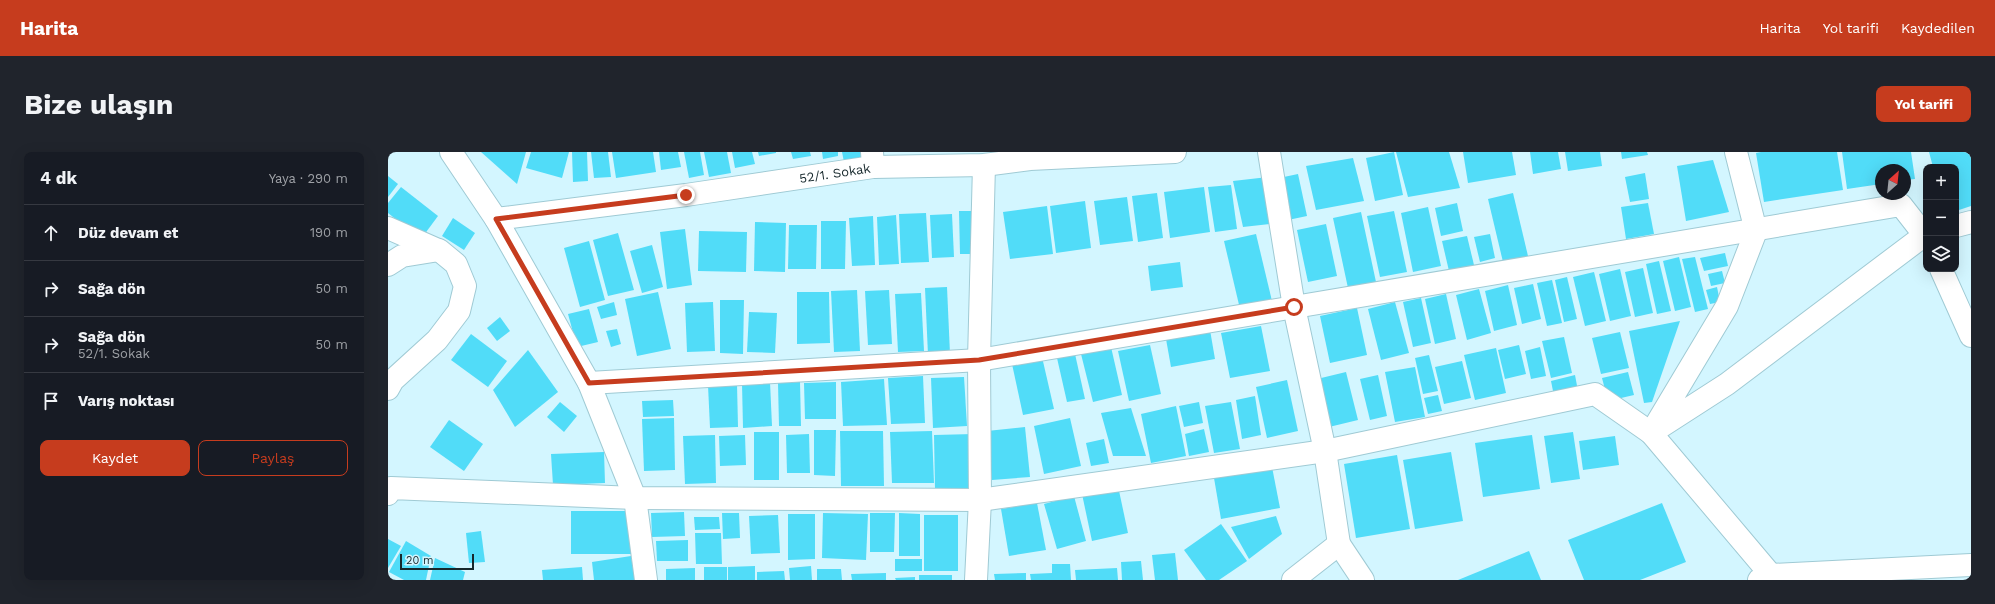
<!DOCTYPE html>
<html lang="tr">
<head>
<meta charset="utf-8">
<style>
	:root { --surface:#171b24; --page:#20242c; --text:#f1f3f6; --muted:#9ea1a6; --line:#363941; --accent:#c63c1e }
	body { margin:0; font-family:"Work Sans",sans-serif; background:var(--page); color:var(--text) }
	.controls { position:absolute; right:12px; top:12px; display:grid; overflow:hidden; border-radius:8px; box-shadow:0 4px 16px #0002 }
	.controls button { width:36px; height:36px; display:grid; place-items:center; padding:0; border:0; border-bottom:1px solid var(--line); background:var(--surface); color:var(--text); font:20px sans-serif }
	.compass { position:absolute; left:1487px; top:12px; width:36px; height:36px; border-radius:50%; background:var(--surface); box-shadow:0 4px 16px #0002; rotate:27deg }
	.scale { position:absolute; left:12px; bottom:10px; width:74px; box-sizing:border-box; padding-left:4px; border:2px solid #17282c; border-top:0; font-size:11px; line-height:14px; white-space:nowrap; color:#17282c; -webkit-text-stroke:3px #d3f6ff; paint-order:stroke }
	.stop { position:absolute; width:12px; height:12px; margin:-9px; border:3px solid #c63c1e; border-radius:50%; background:#fff }
	.stop.end { background:#c63c1e; border-color:#fff; box-shadow:0 1px 4px #0008 }
	.list { margin:0; padding:0; list-style:none }
	h2 { display:flex; justify-content:space-between; align-items:center; height:52px; margin:0; padding:0 16px; font-size:17px }
	h2 small { font-size:13px; font-weight:400; color:var(--muted) }
	.list li { display:grid; grid-template-columns:26px 1fr auto; gap:12px; align-items:center; box-sizing:border-box; height:56px; padding:0 16px; border-top:1px solid var(--line) }
	.list b { display:block; font-size:15px; white-space:nowrap }
	.list p { margin:0; font-size:13px; white-space:nowrap; color:var(--muted) }
	.list em { font-size:13px; font-style:normal; color:var(--muted) }
	.actions { display:flex; gap:8px; padding:12px 16px }
	.actions a { flex:1; padding:9px 0; border:1px solid var(--accent); border-radius:8px; text-align:center; font-size:14px; color:var(--accent) }
	.actions .main { background:var(--accent); color:#fff }
	.icon { flex:none; width:22px; height:22px; fill:none; stroke:currentColor; stroke-width:2; stroke-linecap:round; stroke-linejoin:round }
	.map { position:relative; flex:none; width:1583px; height:428px; overflow:hidden; border-radius:8px }
	header { display:flex; align-items:center; gap:24px; box-sizing:border-box; height:56px; padding:0 20px; background:var(--accent); color:#fff }
	header strong { font-size:19px }
	nav { display:flex; gap:22px; margin-inline-start:auto; font-size:14px }
	.intro { display:flex; align-items:center; justify-content:space-between; box-sizing:border-box; height:96px; padding:0 24px }
	h1 { margin:0; font-size:28px }
	.button { padding:10px 18px; border-radius:8px; background:var(--accent); color:#fff; font-size:14px; font-weight:700 }
	main { display:flex; gap:24px; padding:0 24px }
	aside { flex:1; background:var(--surface); border-radius:8px; box-shadow:0 4px 16px #0002 }
	.map>svg:first-child { display:block }
	.building { fill:#51dcf8 }
	.lines { fill:none; stroke-linecap:round; stroke-linejoin:round }
	.minor-casing { stroke:#9fcad4; stroke-width:24 }
	.major-casing { stroke:#9fcad4; stroke-width:24 }
	.minor { stroke:#fff; stroke-width:22 }
	.major { stroke:#fff; stroke-width:22 }
	.route { stroke:#c63c1e; stroke-width:5 }
	.labels { text-anchor:middle; stroke-width:3; stroke-linejoin:round; paint-order:stroke }
	.street-label { font-size:13px; fill:#17282c; stroke:#d3f6ff }
</style>
</head>
<body>
<header>
<strong>Harita</strong>
<nav><a>Harita</a><a>Yol tarifi</a><a>Kaydedilen</a></nav>
</header>
<div class="intro"><h1>Bize ulaşın</h1><a class="button">Yol tarifi</a></div>
<main>
<aside>
<h2>4 dk<small>Yaya · 290 m</small></h2>
<ul class="list">
<li><svg class="icon" aria-label="ahead" viewBox="0 0 24 24"><path d="M12 20V5M6 11l6-6 6 6"/></svg><div><b>Düz devam et</b></div><em>190 m</em></li>
<li><svg class="icon" aria-label="right" viewBox="0 0 24 24"><path d="M7 20v-9h11M14 6l5 5-5 5"/></svg><div><b>Sağa dön</b></div><em>50 m</em></li>
<li><svg class="icon" aria-label="right" viewBox="0 0 24 24"><path d="M7 20v-9h11M14 6l5 5-5 5"/></svg><div><b>Sağa dön</b><p>52/1. Sokak</p></div><em>50 m</em></li>
<li><svg class="icon" aria-label="arrive" viewBox="0 0 24 24"><path d="M6 21V4h12l-3 4 3 4H6"/></svg><div><b>Varış noktası</b></div></li>
</ul>
<div class="actions"><a class="main">Kaydet</a><a>Paylaş</a></div>
</aside>
<div class="map">
<svg width="1583" height="428" viewBox="0 0 1583 428">
	<rect width="100%" height="100%" fill="#d3f6ff"/>
	<!-- building -->
	<g class="building">
		<path d="M93,0H138L129,32Z"/>
		<path d="M143,0H181L174,26L138,16Z"/>
		<path d="M184,0H199L200,29L185,30Z"/>
		<path d="M203,0H220L223,25L206,26Z"/>
		<path d="M224,0H265L268,20L228,26Z"/>
		<path d="M271,0H290L293,15L273,18Z"/>
		<path d="M296,0H312L316,23L301,26Z"/>
		<path d="M316,0H339L343,21L321,25Z"/>
		<path d="M344,0H364L367,12L347,16Z"/>
		<path d="M370,0H388V1L371,4Z"/>
		<path d="M403,0H422L423,4L405,7Z"/>
		<path d="M434,0H450V4L435,7Z"/>
		<path d="M454,0H481L482,5L456,10Z"/>
		<path d="M1006,0L1015,43L987,49L978,6Z"/>
		<path d="M1008,0H1061L1072,36L1020,45Z"/>
		<path d="M1075,0H1124L1128,23L1080,31Z"/>
		<path d="M1142,0H1170L1173,17L1145,22Z"/>
		<path d="M1177,0H1212L1214,14L1180,19Z"/>
		<path d="M1233,0H1259L1260,3L1234,7Z"/>
		<path d="M1373,0H1449L1455,38L1376,50L1368,1Z"/>
		<path d="M1454,0H1523L1527,27L1517,28V18H1493V32L1459,37Z"/>
		<path d="M1541,0H1583V54L1568,59V15H1545Z"/>
		<path d="M965,6L976,49L928,58L918,14Z"/>
		<path d="M1325,8L1341,60L1298,69L1289,14Z"/>
		<path d="M1257,21L1261,47L1242,50L1237,25Z"/>
		<path d="M910,22L919,64L900,68L891,26Z"/>
		<path d="M0,24L10,32L0,45Z"/>
		<path d="M880,25L890,71L855,75L845,29Z"/>
		<path d="M843,33L849,77L827,80L820,35Z"/>
		<path d="M13,35L50,64L33,87L0,61V51Z"/>
		<path d="M816,35L822,80L782,86L776,40Z"/>
		<path d="M769,41L775,86L750,90L744,44Z"/>
		<path d="M1125,41L1140,104L1115,110L1100,47Z"/>
		<path d="M739,45L745,89L712,93L706,49Z"/>
		<path d="M697,49L703,96L668,101L662,54Z"/>
		<path d="M1069,51L1075,79L1053,84L1047,56Z"/>
		<path d="M1260,51L1266,82L1238,87L1233,55Z"/>
		<path d="M659,54L665,102L622,107L615,60Z"/>
		<path d="M1040,55L1053,114L1025,120L1013,61Z"/>
		<path d="M571,59H590L591,102H572Z"/>
		<path d="M1006,59L1019,120L992,125L979,64Z"/>
		<path d="M973,60L988,130L960,136L945,66Z"/>
		<path d="M538,61L541,110L513,111L511,62Z"/>
		<path d="M564,62L566,105L544,106L542,63Z"/>
		<path d="M508,63L511,112L491,113L489,65Z"/>
		<path d="M485,64L487,113L464,114L461,66Z"/>
		<path d="M65,66L87,81L76,98L54,84Z"/>
		<path d="M433,69H458L457,117H433Z"/>
		<path d="M367,70L398,71L397,120L366,119Z"/>
		<path d="M938,72L949,124L920,130L909,78Z"/>
		<path d="M401,73H429L428,117H400Z"/>
		<path d="M297,77L304,133L279,137L272,80Z"/>
		<path d="M311,79L359,80L358,120L310,119Z"/>
		<path d="M230,81L246,138L220,144L205,88Z"/>
		<path d="M868,82L884,149L852,157L836,89Z"/>
		<path d="M1102,82L1107,106L1092,110L1086,85Z"/>
		<path d="M1079,84L1086,113L1061,119L1054,89Z"/>
		<path d="M201,89L217,148L192,155L176,96Z"/>
		<path d="M264,93L275,135L254,141L242,99Z"/>
		<path d="M1337,101L1340,114L1316,119L1312,106Z"/>
		<path d="M1291,105L1303,155L1287,159L1275,109Z"/>
		<path d="M1307,105L1320,157L1307,160L1294,107Z"/>
		<path d="M1271,109L1283,159L1269,162L1258,112Z"/>
		<path d="M792,110L795,135L763,139L760,114Z"/>
		<path d="M1255,116L1265,161L1247,165L1237,120Z"/>
		<path d="M1232,117L1243,164L1222,169L1211,122Z"/>
		<path d="M1334,119L1337,131L1323,134L1320,122Z"/>
		<path d="M1206,120L1218,169L1197,174L1185,125Z"/>
		<path d="M1179,125L1189,167L1176,170L1167,128Z"/>
		<path d="M1164,128L1174,171L1159,174L1149,131Z"/>
		<path d="M1145,132L1153,167L1134,172L1126,136Z"/>
		<path d="M1120,133L1129,173L1106,179L1097,139Z"/>
		<path d="M559,135L562,202L540,203L537,136Z"/>
		<path d="M1329,135L1332,150L1322,152L1318,138Z"/>
		<path d="M1091,137L1103,181L1079,188L1068,143Z"/>
		<path d="M469,138L472,199L446,200L443,139Z"/>
		<path d="M501,138L504,192L480,193L477,139Z"/>
		<path d="M270,140L283,197L249,204L237,147Z"/>
		<path d="M409,140H441L442,191L409,192Z"/>
		<path d="M533,141L536,199L510,200L507,142Z"/>
		<path d="M1058,142L1068,187L1047,192L1037,147Z"/>
		<path d="M1033,146L1043,191L1025,195L1015,150Z"/>
		<path d="M332,148H356L355,202L332,201Z"/>
		<path d="M226,150L229,163L213,167L209,155Z"/>
		<path d="M325,150L327,199L299,200L297,151Z"/>
		<path d="M1007,150L1021,201L993,208L980,157Z"/>
		<path d="M969,156L979,203L942,211L932,164Z"/>
		<path d="M201,157L210,190L189,195L180,162Z"/>
		<path d="M361,160L389,161L387,201L359,200Z"/>
		<path d="M112,165L122,179L109,189L99,176Z"/>
		<path d="M1292,169L1264,250L1256,251L1241,179Z"/>
		<path d="M873,174L882,219L842,226L833,181Z"/>
		<path d="M229,177L233,192L223,195L218,179Z"/>
		<path d="M822,178L827,207L783,215L778,187Z"/>
		<path d="M1232,180L1241,216L1213,222L1204,186Z"/>
		<path d="M83,182L119,209L100,235L63,208Z"/>
		<path d="M1176,185L1184,221L1163,226L1154,189Z"/>
		<path d="M762,193L773,242L741,249L730,199Z"/>
		<path d="M1131,193L1138,222L1117,227L1110,198Z"/>
		<path d="M723,195L734,243L705,250L693,202Z"/>
		<path d="M1152,195L1158,224L1143,227L1137,199Z"/>
		<path d="M1108,196L1118,241L1087,248L1076,203Z"/>
		<path d="M140,198L170,240L127,275L105,238Z"/>
		<path d="M687,202L697,247L679,250L669,206Z"/>
		<path d="M1041,203L1050,239L1035,242L1027,206Z"/>
		<path d="M654,205L666,257L635,263L624,212Z"/>
		<path d="M1074,209L1083,246L1056,252L1047,215Z"/>
		<path d="M1027,215L1037,265L1007,270L997,220Z"/>
		<path d="M958,220L970,268L941,275L929,227Z"/>
		<path d="M1240,220L1246,243L1220,249L1214,226Z"/>
		<path d="M990,223L999,264L982,268L972,227Z"/>
		<path d="M1187,223L1190,239L1166,244L1163,229Z"/>
		<path d="M535,224L537,271L503,272L500,226Z"/>
		<path d="M576,225L579,274L545,276L543,226Z"/>
		<path d="M496,227L499,273L455,274L453,230Z"/>
		<path d="M899,228L910,279L879,286L868,235Z"/>
		<path d="M382,230L384,274L355,276L354,231Z"/>
		<path d="M412,230L413,274H391L390,231Z"/>
		<path d="M448,230V267H417L416,231Z"/>
		<path d="M349,232L350,275L322,276L320,233Z"/>
		<path d="M1050,243L1054,259L1040,262L1036,246Z"/>
		<path d="M867,244L873,283L854,287L848,248Z"/>
		<path d="M285,248L286,264L255,265L254,249Z"/>
		<path d="M172,250L189,264L176,280L159,265Z"/>
		<path d="M811,250L815,271L796,275L791,254Z"/>
		<path d="M843,250L852,297L826,301L817,254Z"/>
		<path d="M788,254L798,304L763,311L753,262Z"/>
		<path d="M743,256L758,304H725L713,261Z"/>
		<path d="M286,266L287,318L256,319L254,267Z"/>
		<path d="M682,266L693,314L656,322L646,274Z"/>
		<path d="M61,268L95,292L76,319L42,295Z"/>
		<path d="M637,275L642,325L604,328L599,279Z"/>
		<path d="M816,277L821,300L801,304L797,282Z"/>
		<path d="M426,278H448L447,324L426,323Z"/>
		<path d="M452,279H495L496,334H453Z"/>
		<path d="M544,279L546,331H504L502,280Z"/>
		<rect x="366" y="280" width="25" height="48"/>
		<path d="M1185,280L1192,327L1163,331L1156,284Z"/>
		<path d="M421,282L422,321H399L398,283Z"/>
		<path d="M586,282L587,336H547L546,283Z"/>
		<path d="M327,283L328,331L297,332L295,284Z"/>
		<path d="M357,283L358,313L332,314L331,284Z"/>
		<path d="M1144,283L1152,337L1095,345L1087,291Z"/>
		<path d="M1227,284L1231,313L1195,318L1191,289Z"/>
		<path d="M716,287L721,311L703,314L698,291Z"/>
		<path d="M216,300L217,331L165,333L163,302Z"/>
		<path d="M1063,300L1075,369L1027,377L1015,308Z"/>
		<path d="M1009,303L1022,377L968,386L956,312Z"/>
		<path d="M884,315L892,356L833,367L826,326Z"/>
		<path d="M730,334L740,381L704,389L694,342Z"/>
		<path d="M686,344L698,389L669,397L656,352Z"/>
		<path d="M649,351L658,398L621,404L613,357Z"/>
		<path d="M1274,351L1298,410L1252,428H1196L1180,388Z"/>
		<rect x="183" y="359" width="61" height="43"/>
		<path d="M296,360L297,384L264,385L263,361Z"/>
		<path d="M334,361H351L352,386L335,387Z"/>
		<path d="M435,361L480,362L478,408L434,406Z"/>
		<path d="M482,361H507L506,400H482Z"/>
		<path d="M511,361L532,362V404H511Z"/>
		<path d="M400,362H427V407L400,408Z"/>
		<path d="M390,363L392,401L363,402L361,364Z"/>
		<rect x="536" y="363" width="34" height="56"/>
		<path d="M888,364L894,382L861,407L843,375Z"/>
		<path d="M306,365H331L332,377L307,378Z"/>
		<path d="M833,372L859,409L831,428H818L796,398Z"/>
		<path d="M93,379L97,410L81,411L78,381Z"/>
		<path d="M307,381H333L334,412H308Z"/>
		<path d="M0,387L13,394L0,416Z"/>
		<path d="M300,388V409H269L268,389Z"/>
		<path d="M18,389L43,404L38,428H16L1,420Z"/>
		<path d="M1141,399L1153,428H1070Z"/>
		<path d="M787,401L790,428H767L764,403Z"/>
		<path d="M243,404L247,428H206L204,410Z"/>
		<path d="M47,406L77,420L75,428H42Z"/>
		<rect x="507" y="407" width="27" height="12"/>
		<path d="M753,409L755,428H734L733,410Z"/>
		<path d="M664,412H682L683,428H643L642,422L664,421Z"/>
		<path d="M367,414V428H340V415Z"/>
		<path d="M423,414L424,428H402L401,416Z"/>
		<path d="M194,415L195,428H155L154,418Z"/>
		<rect x="316" y="415" width="23" height="13"/>
		<path d="M307,416V428H278V417Z"/>
		<path d="M729,416L730,428H688L687,418Z"/>
		<path d="M429,417H453L454,428H429Z"/>
		<path d="M396,419L397,428H369V420Z"/>
		<path d="M498,421V428H464L463,422Z"/>
		<path d="M638,421V428H607L606,422Z"/>
		<rect x="531" y="423" width="33" height="5"/>
		<path d="M527,425V428H508L507,426Z"/>
	</g>
	<g class="lines">
		<!-- minor casing -->
		<g class="minor-casing">
			<g id="minor">
				<path d="M63,0L108,67L201,231L247,346L258,428"/>
				<path d="M484,0L485,15"/>
				<path d="M881,0L906,155L937,299L951,392L905,428"/>
				<path d="M1348,0L1368,79L1339,154L1263,281L1339,232L1538,82"/>
				<path d="M1568,74L1583,70"/>
				<path d="M0,76L50,98"/>
				<path d="M0,113L14,104L51,98L68,112L77,134L71,159L49,188L5,228L0,237"/>
				<path d="M1553,117L1583,184"/>
				<path d="M201,231L591,208L1513,53L1538,85"/>
				<path d="M0,342L3,336L247,346L592,348L937,299L1207,242L1263,281L1383,423L1384,428"/>
				<path d="M951,392L975,428"/>
				<path d="M588,428L592,348L591,208L596,13"/>
				<path d="M1371,428L1383,423L1583,413"/>
			</g>
		</g>
		<!-- major casing -->
		<g class="major-casing">
			<g id="major">
				<path id="s1" d="M108,67L298,43L485,15L596,13L642,7L787,0"/>
			</g>
		</g>
		<!-- minor -->
		<use href="#minor" class="minor"/>
		<!-- major -->
		<use href="#major" class="major"/>
	</g>
	<g class="lines">
		<!-- route -->
		<path class="route" d="M298,43L108,67L201,231L591,208L906,155"/>
	</g>
	<g class="labels">
		<!-- street labels -->
		<g class="street-label">
			<text dy="5" stroke="none"><textPath href="#s1" startOffset="342">52/1. Sokak</textPath></text>
		</g>
	</g>
</svg>
<div class="controls">
<button>+</button>
<button>−</button>
<button><svg class="icon" aria-label="layers" viewBox="0 0 24 24"><path d="M12 4l9 5-9 5-9-5zM3 14l9 5 9-5"/></svg></button>
</div>
<svg class="compass" viewBox="-18 -18 36 36"><path d="M0-13l5 13h-10z" fill="#e53935"/><path d="M0 13l5-13h-10z" fill="#9ea1a6"/></svg>
<div class="scale">20 m</div>
<div class="stop" style="left:906px;top:155px"></div>
<div class="stop end" style="left:298px;top:43px"></div>
</div>
</main>
</body>
</html>
